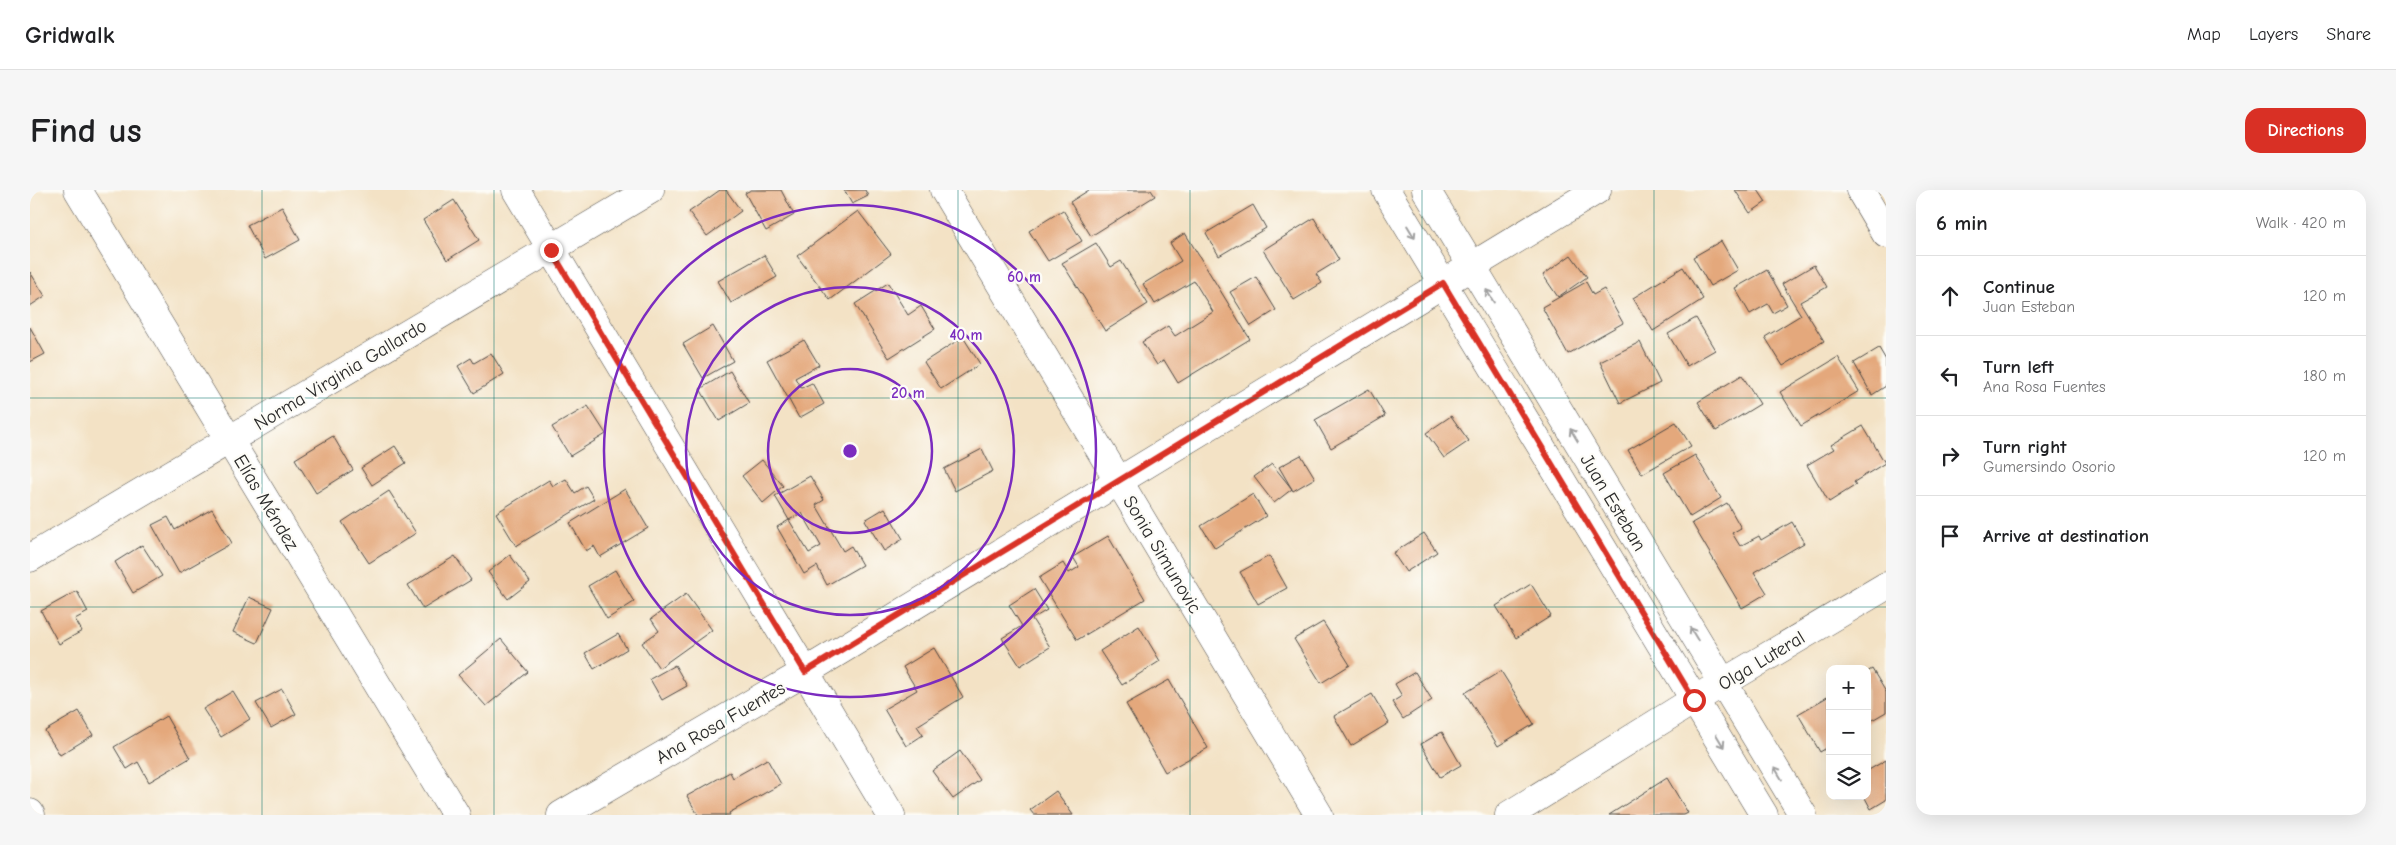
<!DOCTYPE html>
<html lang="en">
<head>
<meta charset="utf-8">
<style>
	:root { --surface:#fff; --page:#f6f6f6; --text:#202124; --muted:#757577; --line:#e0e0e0; --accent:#d93025 }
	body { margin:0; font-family:"Comic Neue",sans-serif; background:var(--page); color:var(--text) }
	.controls { position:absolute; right:15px; bottom:15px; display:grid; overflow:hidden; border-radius:10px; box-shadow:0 5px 20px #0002 }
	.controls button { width:45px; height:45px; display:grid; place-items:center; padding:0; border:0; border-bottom:1px solid var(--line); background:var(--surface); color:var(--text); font:25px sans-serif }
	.stop { position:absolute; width:15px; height:15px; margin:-11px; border:4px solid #d93025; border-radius:50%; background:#fff }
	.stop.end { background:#d93025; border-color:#fff; box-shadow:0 1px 5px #0008 }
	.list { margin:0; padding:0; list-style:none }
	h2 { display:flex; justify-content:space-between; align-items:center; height:65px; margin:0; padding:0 20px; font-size:21px }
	h2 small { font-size:16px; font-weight:400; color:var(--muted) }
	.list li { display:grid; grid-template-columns:32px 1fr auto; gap:15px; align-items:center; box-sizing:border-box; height:80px; padding:0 20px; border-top:1px solid var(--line) }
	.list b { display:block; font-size:19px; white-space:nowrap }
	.list p { margin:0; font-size:16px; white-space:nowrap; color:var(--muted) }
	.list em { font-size:16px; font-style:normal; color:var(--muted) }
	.icon { flex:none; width:28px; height:28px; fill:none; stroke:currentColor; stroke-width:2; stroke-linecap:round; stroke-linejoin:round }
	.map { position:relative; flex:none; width:1856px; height:625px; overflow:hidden; border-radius:15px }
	header { display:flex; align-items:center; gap:30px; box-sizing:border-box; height:70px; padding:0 25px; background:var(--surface); border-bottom:1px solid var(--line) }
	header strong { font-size:24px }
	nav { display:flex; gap:28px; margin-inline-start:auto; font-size:18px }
	.intro { display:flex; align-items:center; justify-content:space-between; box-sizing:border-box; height:120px; padding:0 30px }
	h1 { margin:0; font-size:35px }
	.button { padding:12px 22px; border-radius:15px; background:var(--accent); color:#fff; font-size:18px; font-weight:700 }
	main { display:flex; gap:30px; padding:0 30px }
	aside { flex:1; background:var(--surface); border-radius:15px; box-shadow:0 5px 20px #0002 }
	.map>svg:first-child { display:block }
	.building { fill:#e4a87c; fill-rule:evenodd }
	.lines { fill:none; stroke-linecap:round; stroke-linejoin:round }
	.street-casing { stroke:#494642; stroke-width:29 }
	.street { stroke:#fff; stroke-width:28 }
	.oneway { stroke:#a0a0a0 }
	.route { stroke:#d93025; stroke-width:6 }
	.grid { fill:none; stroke:#0f766e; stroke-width:1; stroke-opacity:0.55 }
	.ring { fill:none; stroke:#7b2cbf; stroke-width:2.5 }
	.labels { text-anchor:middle; stroke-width:4.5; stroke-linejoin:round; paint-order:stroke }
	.street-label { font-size:19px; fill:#2b2b2b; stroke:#fdfcf7 }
	.centre { fill:#7b2cbf; stroke:#fdfcf7; stroke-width:2.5 }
	.ring-label { font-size:15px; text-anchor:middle; font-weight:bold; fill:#7b2cbf; stroke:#fdfcf7; stroke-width:4.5; stroke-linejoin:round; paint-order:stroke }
</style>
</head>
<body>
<header>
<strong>Gridwalk</strong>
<nav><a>Map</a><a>Layers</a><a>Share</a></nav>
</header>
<div class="intro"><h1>Find us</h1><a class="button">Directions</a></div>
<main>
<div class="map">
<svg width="1856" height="625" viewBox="0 0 1856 625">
	<rect width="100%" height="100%" fill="#fdfcf7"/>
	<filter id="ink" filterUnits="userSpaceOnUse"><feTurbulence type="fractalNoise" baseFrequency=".02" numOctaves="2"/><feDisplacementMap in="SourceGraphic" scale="10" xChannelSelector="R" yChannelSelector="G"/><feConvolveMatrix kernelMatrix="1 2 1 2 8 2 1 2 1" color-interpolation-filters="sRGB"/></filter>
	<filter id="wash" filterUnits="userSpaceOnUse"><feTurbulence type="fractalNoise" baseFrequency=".0096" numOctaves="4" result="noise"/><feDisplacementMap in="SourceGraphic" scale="20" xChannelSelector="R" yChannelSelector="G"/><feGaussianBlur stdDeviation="1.12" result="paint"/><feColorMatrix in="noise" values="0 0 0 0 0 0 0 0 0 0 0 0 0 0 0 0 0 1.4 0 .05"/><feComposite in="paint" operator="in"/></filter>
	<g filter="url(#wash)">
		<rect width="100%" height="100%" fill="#f3e2c5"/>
		<g id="blocks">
			<!-- building -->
			<g class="building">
				<path d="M690,0H696L711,21L677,46L659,22Z"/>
				<path d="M721,0H751L764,25L736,41L715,3Z"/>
				<path d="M814,0H835L838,6L822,14Z"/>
				<path d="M1059,0H1121L1125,6L1061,46L1040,12Z"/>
				<path d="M1705,0H1728L1736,12L1720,23Z"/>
				<path d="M424,10L449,50L417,70L393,30Z"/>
				<path d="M1223,15L1236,38L1189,66L1176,43Z"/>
				<path d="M252,17L270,50L235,69L217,35Z"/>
				<path d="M1033,20L1052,51L1018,71L999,41Z"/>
				<path d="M828,21L861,64L800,110L767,66Z"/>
				<path d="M1284,28L1309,70L1286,84L1292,93L1264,110L1233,60Z"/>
				<path d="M1155,43L1220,149L1148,193L1134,170L1127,175L1112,152L1138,136L1145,146L1183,122L1164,91L1125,114L1113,94L1151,71L1140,53Z"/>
				<path d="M1691,51L1708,80L1680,96L1663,67Z"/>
				<path d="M1066,53L1081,77L1091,71L1118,114L1075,141L1032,73Z"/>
				<path d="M734,65L747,87L701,113L688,91Z"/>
				<path d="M1541,65L1557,87L1528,107L1513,85Z"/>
				<path d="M1784,75L1797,97L1770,112L1794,151L1753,176L1735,147L1771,125L1752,94Z"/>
				<path d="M1653,77L1673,109L1623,141L1603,108Z"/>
				<path d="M1737,80L1757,115L1743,123L1738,114L1720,124L1705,98Z"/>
				<path d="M0,82L15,106L0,116Z"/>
				<path d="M1226,87L1246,120L1221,136L1200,102Z"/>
				<path d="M1556,92L1563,105L1574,99L1593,133L1538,164L1512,117Z"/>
				<path d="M858,93L878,125L891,116L905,139L859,168L825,114Z"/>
				<path d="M1666,128L1685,160L1657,176L1638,144Z"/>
				<path d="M683,136L703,171L673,188L653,154Z"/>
				<path d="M0,137L15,164L0,172Z"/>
				<path d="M933,147L950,174L911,199L894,172Z"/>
				<path d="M774,150L789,175L765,188L771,198L782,193L794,214L769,228L737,170Z"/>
				<path d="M1610,152L1630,193L1590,213L1570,172Z"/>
				<path d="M1849,158L1856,170V196L1842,205L1824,173Z"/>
				<path d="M461,163L474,184L444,203L428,176L441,168L444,173Z"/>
				<path d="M1808,167L1829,201L1771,236L1750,202Z"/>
				<path d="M700,181L719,213L689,231L670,199Z"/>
				<path d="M1712,185L1730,214L1686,241L1668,212Z"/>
				<path d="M1339,199L1355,226L1301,258L1285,230Z"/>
				<path d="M558,216L576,244L540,266L522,237Z"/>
				<path d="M1421,226L1439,251L1414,268L1396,243Z"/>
				<path d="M1646,232L1661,256L1612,284L1598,260Z"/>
				<path d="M1833,236L1855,273L1824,292L1826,295L1799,312L1777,275L1804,259L1801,255Z"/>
				<path d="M303,246L323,280L286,303L265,269Z"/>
				<path d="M365,256L376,273L342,295L331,278Z"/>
				<path d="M952,259L963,281L925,301L914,279Z"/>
				<path d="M1271,265L1285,288L1263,301L1249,277Z"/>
				<path d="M1665,265L1691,308L1660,327L1634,283Z"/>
				<path d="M732,270L753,296L733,313L712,286Z"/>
				<path d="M1242,274L1262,299L1244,313L1224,287Z"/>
				<path d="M780,286L794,310L786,315L813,361L821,356L832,375L797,395L787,376L774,384L747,337L759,330L745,306ZM772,323L791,356L779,363L759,330Z"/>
				<path d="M536,289L545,303L556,296L564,309L486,356L466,323L519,290L523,296Z"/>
				<path d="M595,299L618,338L570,367L564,356L556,361L540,333Z"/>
				<path d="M359,301L386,343L339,373L312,332Z"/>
				<path d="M1223,304L1236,326L1185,358L1171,336Z"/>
				<path d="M1697,313L1711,338L1702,343L1710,356L1729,346L1731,350L1762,332L1774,353L1724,382L1737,403L1712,418L1662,333Z"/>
				<path d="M855,318L873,349L854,361L835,330Z"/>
				<path d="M182,319L202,353L149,383L122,335L138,327L145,340Z"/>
				<path d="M1394,343L1407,362L1376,382L1363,363Z"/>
				<path d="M1078,346L1115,409L1047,450L1009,388L1033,373L1039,383L1049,377L1043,367Z"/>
				<path d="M112,355L132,386L103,403L85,372Z"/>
				<path d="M480,365L500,392L478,409L458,382Z"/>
				<path d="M425,366L441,390L393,419L378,395Z"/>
				<path d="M1239,366L1257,398L1228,414L1210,382Z"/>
				<path d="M585,380L604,412L577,429L558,396Z"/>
				<path d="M1501,394L1521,426L1486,448L1466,416Z"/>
				<path d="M1004,399L1017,420L1002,429L1020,457L990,476L972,448L992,436L979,415Z"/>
				<path d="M47,401L58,422L45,429L52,441L29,454L11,421Z"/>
				<path d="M656,404L682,440L629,478L612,453L629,441L621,429Z"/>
				<path d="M219,407L243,418L227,453L203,442Z"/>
				<path d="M1293,432L1320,475L1291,493L1264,449Z"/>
				<path d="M1109,436L1130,471L1092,495L1070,461Z"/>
				<path d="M588,444L597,459L564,479L555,463Z"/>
				<path d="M471,449L498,482L456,516L428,485Z"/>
				<path d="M904,458L933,507L887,536L893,545L876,556L854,519L887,500L873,477Z"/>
				<path d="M645,475L657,496L632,510L620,489Z"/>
				<path d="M1842,479L1856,502V522L1837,533V482Z"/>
				<path d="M1471,481L1504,534L1468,556L1435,503Z"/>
				<path d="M1385,482L1402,510L1373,529L1362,512L1372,506L1365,494Z"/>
				<path d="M1139,490L1178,558L1135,582L1096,514Z"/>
				<path d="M252,499L266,524L241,538L226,513Z"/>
				<path d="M203,501L220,529L191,547L173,519Z"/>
				<path d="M1342,504L1359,533L1321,556L1304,526Z"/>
				<path d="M1799,506L1800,556L1790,562L1768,524Z"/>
				<path d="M49,521L63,545L30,565L15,541Z"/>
				<path d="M136,526L160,568L119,592L108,572L97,579L84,557Z"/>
				<path d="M1412,542L1431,575L1410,587L1391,554Z"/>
				<path d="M930,561L950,590L923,609L902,581Z"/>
				<path d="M737,569L751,594L699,623L700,625H668L657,606L700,582L703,588Z"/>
				<path d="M1856,570V610L1841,619L1834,606H1837V581Z"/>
				<path d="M1637,588L1658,623L1654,625H1579Z"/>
				<path d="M1026,601L1043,625H1004L1000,620Z"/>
			</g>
		</g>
	</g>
	<g filter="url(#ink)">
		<use href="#blocks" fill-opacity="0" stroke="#494642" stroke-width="1"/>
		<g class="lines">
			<!-- street casing -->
			<g class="street-casing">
				<g id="street">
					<path d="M48,0L426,625"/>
					<path d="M486,0L861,625"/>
					<path d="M914,0L1289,625"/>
					<path d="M1356,0L1734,625"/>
					<path d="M1396,0L1773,625"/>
					<path d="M1830,0L1856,44"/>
					<path d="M0,368L620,0"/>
					<path d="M0,623L1,625"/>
					<path d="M531,625L775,482L1567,0"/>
					<path d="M1479,625L1664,510L1856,396"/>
				</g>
			</g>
			<!-- street -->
			<use href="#street" class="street"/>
		</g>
		<!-- one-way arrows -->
		<defs><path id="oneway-shaft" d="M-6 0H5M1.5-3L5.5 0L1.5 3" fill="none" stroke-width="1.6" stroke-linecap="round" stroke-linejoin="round" transform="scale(1.25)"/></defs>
		<g class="oneway">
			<use href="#oneway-shaft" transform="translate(1381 42) rotate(59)"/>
			<use href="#oneway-shaft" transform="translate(1460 106) rotate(-121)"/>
			<use href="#oneway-shaft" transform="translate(1544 245) rotate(-121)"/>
			<use href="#oneway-shaft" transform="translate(1664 444) rotate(-121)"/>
			<use href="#oneway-shaft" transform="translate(1690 551) rotate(59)"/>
			<use href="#oneway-shaft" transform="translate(1748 583) rotate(-121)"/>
		</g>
	</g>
	<g class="lines" filter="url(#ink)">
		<!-- route -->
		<path class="route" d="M521,60L775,482L1413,93L1664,510"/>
	</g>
	<!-- grid -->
	<path class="grid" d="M232,0V625M464,0V625M696,0V625M928,0V625M1160,0V625M1392,0V625M1624,0V625M0,208H1856M0,417H1856"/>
	<!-- distance rings -->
	<g class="ring">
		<circle cx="820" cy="261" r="82"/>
		<circle cx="820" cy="261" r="164"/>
		<circle cx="820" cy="261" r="246"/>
	</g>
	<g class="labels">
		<!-- street labels -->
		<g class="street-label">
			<text transform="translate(310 184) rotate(-31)" y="7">Norma Virginia Gallardo</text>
			<text transform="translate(237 312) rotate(59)" y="7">Elías Méndez</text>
			<text transform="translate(1584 312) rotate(59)" y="7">Juan Esteban</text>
			<text transform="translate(1133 364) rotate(59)" y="7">Sonia Simunovic</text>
			<text transform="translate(1731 470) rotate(-31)" y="7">Olga Luteral</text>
			<text transform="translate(690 532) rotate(-30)" y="7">Ana Rosa Fuentes</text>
		</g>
	</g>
	<circle cx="820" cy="261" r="8" class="centre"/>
	<g class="ring-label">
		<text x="994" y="92">60 m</text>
		<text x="936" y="150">40 m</text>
		<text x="878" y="208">20 m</text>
	</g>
</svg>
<div class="controls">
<button>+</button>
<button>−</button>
<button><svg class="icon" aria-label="layers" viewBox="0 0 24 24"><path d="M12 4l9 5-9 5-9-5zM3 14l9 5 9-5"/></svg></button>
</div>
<div class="stop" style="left:1664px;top:510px"></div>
<div class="stop end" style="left:521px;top:60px"></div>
</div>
<aside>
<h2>6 min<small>Walk · 420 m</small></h2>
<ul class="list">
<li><svg class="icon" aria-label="ahead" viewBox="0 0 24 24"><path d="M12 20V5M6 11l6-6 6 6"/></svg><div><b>Continue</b><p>Juan Esteban</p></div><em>120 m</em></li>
<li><svg class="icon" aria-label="left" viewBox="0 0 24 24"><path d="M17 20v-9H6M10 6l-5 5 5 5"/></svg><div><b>Turn left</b><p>Ana Rosa Fuentes</p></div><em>180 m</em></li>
<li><svg class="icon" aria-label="right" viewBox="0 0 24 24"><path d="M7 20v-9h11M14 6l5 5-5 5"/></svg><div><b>Turn right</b><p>Gumersindo Osorio</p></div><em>120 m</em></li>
<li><svg class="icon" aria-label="arrive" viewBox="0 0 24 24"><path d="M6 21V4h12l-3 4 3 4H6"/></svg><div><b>Arrive at destination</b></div></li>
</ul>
</aside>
</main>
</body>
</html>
